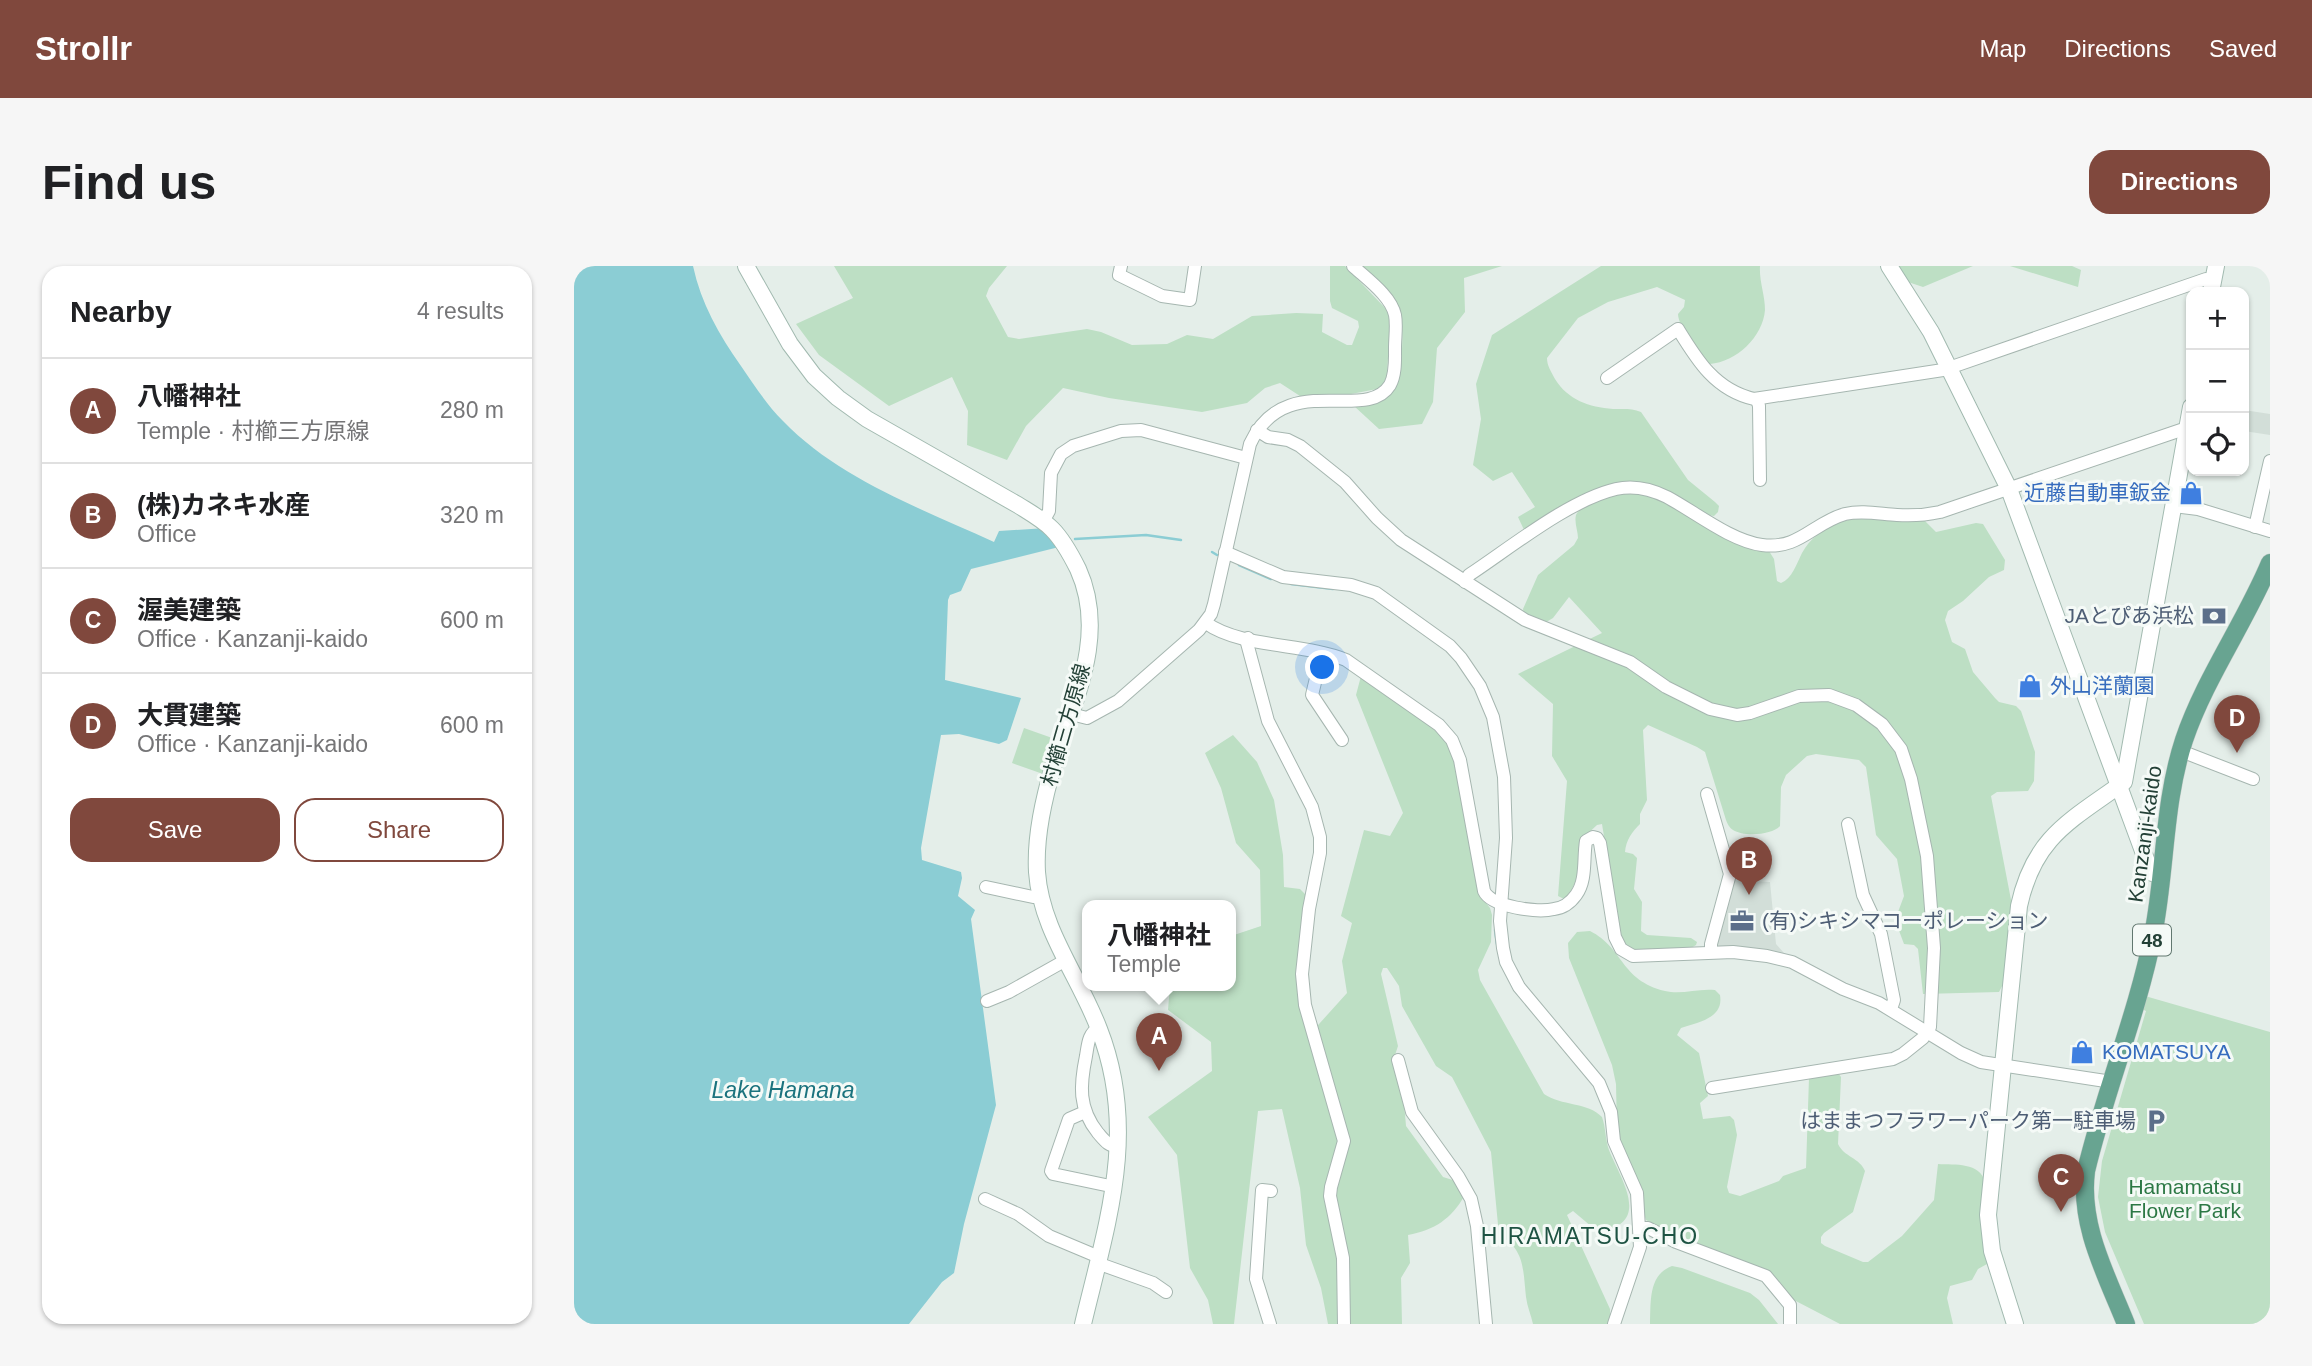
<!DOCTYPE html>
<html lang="en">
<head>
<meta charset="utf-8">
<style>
	:root { --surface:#fff; --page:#f6f6f6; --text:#202124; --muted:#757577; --line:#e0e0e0; --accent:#80483d }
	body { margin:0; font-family:Helvetica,"Noto Sans JP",sans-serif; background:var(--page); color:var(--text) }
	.controls { position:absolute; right:21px; top:21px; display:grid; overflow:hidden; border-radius:14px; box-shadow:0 2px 5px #0004 }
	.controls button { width:63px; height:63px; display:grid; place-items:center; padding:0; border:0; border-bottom:2px solid var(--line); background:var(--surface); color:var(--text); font:35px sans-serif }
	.you { position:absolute; left:749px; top:402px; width:24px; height:24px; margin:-18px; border:5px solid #fff; border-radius:50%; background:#1a73e8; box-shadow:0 0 0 10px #1a73e833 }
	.badge { display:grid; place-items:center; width:46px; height:46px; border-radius:50%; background:var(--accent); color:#fff; font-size:23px; font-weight:700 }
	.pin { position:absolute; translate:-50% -58px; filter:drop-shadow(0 2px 4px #0008) }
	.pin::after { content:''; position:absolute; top:37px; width:24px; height:21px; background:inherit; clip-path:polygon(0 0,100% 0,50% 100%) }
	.popup { position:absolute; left:508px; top:634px; width:154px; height:91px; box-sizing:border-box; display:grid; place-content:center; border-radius:14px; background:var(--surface); filter:drop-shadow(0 2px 5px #0005); font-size:23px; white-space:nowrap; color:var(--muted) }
	.popup b { font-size:26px; color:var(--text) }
	.popup::after { content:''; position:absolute; left:50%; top:100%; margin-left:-14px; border:14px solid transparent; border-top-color:var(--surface) }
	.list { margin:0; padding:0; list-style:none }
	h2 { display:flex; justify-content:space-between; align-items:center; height:91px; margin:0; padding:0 28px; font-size:30px }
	h2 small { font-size:23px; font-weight:400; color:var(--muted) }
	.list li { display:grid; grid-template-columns:46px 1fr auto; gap:21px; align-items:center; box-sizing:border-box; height:105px; padding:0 28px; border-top:2px solid var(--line) }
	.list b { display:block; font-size:26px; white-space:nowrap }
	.list p { margin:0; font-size:23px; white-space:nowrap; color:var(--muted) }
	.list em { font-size:23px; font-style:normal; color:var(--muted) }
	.actions { display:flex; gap:14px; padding:21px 28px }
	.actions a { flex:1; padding:16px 0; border:2px solid var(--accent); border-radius:21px; text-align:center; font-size:24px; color:var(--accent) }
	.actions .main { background:var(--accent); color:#fff }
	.icon { flex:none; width:38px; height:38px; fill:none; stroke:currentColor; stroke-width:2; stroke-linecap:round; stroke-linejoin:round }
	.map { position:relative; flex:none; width:1696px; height:1058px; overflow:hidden; border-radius:21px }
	header { display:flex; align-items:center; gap:42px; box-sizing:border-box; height:98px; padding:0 35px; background:var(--accent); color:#fff }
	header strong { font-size:33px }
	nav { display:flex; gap:38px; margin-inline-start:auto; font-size:24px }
	.intro { display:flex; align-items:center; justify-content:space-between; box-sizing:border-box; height:168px; padding:0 42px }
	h1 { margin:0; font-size:49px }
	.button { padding:18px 32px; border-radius:21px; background:var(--accent); color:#fff; font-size:24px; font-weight:700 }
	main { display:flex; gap:42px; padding:0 42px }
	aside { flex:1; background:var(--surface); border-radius:21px; box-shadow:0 2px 5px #0004 }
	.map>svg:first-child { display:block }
	.built { fill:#d2ded8 }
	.green { fill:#bddfc4 }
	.water { fill:#8bcdd4 }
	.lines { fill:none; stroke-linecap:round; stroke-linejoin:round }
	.stream { stroke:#8bcdd4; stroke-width:2.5 }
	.street-casing { stroke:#a6b6b0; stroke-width:14 }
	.secondary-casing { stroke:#a2bab0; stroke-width:18 }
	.primary-casing { stroke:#c1cac7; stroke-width:19 }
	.street { stroke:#fff; stroke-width:12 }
	.secondary { stroke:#fff; stroke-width:16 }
	.primary { stroke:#68a491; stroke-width:18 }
	.labels { text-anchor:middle; stroke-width:6; stroke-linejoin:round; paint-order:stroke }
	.shield { fill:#f5faf7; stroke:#627870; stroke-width:2 }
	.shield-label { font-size:19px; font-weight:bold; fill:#234036 }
	.shop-label { font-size:21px; fill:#366cbe; stroke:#f5faf7; text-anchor:start }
	.service-label { font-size:21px; fill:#4e5e75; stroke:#f5faf7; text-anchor:end }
	.street-label { font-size:21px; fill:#234036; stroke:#f5faf7 }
	.park-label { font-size:21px; fill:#2c7845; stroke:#f5faf7 }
	.water-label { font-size:23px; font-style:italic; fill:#1b737e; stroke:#f5faf7 }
	.neighbourhood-label { font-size:23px; letter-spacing:2px; fill:#1e5343; stroke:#f5faf7 }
</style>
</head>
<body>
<header>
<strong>Strollr</strong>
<nav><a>Map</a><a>Directions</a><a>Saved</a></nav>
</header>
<div class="intro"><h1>Find us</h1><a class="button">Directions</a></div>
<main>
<aside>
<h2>Nearby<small>4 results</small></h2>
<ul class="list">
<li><span class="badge">A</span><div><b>八幡神社</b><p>Temple · 村櫛三方原線</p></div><em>280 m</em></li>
<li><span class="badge">B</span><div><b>(株)カネキ水産</b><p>Office</p></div><em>320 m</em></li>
<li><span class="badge">C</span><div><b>渥美建築</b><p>Office · Kanzanji-kaido</p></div><em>600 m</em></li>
<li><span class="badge">D</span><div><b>大貫建築</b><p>Office · Kanzanji-kaido</p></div><em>600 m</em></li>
</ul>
<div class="actions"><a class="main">Save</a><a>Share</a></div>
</aside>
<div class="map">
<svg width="1696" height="1058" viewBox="0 0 1696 1058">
	<rect width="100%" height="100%" fill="#e4eee9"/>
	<!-- built -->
	<g class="built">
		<path d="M1670,144L1696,148V169L1670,165Z"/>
		<path d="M1159,614L1196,616L1202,678L1210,687L1142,681Z"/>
	</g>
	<!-- green -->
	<g class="green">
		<path d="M260,0H433L415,22L412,30L434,71L445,73L513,63L527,66L558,79L593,78L613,69L639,73L678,50L722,47L749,48L748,66L773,79H778L785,61L784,55L758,42L756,35V0H771L813,44L816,56L813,110L809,118L803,123L772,129L726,130L706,117L691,122L673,137L628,146L535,132L489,122L452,160L433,194L393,179L394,145L378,111L315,140L245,89L222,58L279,32Z"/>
		<path d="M788,0H928L890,12L891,46L863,82L859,136L848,158L805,163L780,140C792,138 807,137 816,129C829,116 832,57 824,40C817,24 800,12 788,0Z"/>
		<path d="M1027,0H1186C1185,15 1191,29 1191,44C1189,71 1162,96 1136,98C1125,92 1104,60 1104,48L1110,41L1111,34L1083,21L1034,36L1004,52L973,92C973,100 977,105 981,113C994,134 1015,141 1039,143C1049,143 1058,142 1067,146L1114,214L1141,236L1145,240L1144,246L1140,250L1134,249L1054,217L951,266L944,251L961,241L938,206L919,215L899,199L907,153L902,118L918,69Z"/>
		<path d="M1324,0H1399L1349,21L1334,16Z"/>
		<path d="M1436,0H1498L1507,4L1504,21Z"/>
		<path d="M1054,226L1078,229L1195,285L1200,293L1203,315L1207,317C1218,313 1223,297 1228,287C1252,244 1309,248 1351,255L1362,266L1402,257L1409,258L1431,294L1430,304L1415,311L1389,335L1374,345L1371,354L1378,376L1391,383L1399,406L1421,432L1425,436L1442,440L1447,445L1461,486L1460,515L1454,525L1423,526L1417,530L1438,639L1431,714L1425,726L1349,728L1344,683L1340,679L1330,678L1321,654L1330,630L1323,593L1302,569L1292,501L1285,494L1242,488L1233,490L1212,509L1207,521L1206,560C1198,569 1170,571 1159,564C1155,561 1154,559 1152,554L1131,486L1123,481L1074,459L1069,464L1073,534L1066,548V558C1058,566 1052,574 1051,586L1059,588L1063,592L1060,623L1068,636L1067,665L1073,669L1117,672L1123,676L1122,679L1117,682L1060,686L1047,676L1028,558L1023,559L1008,573C1005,595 1007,617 990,633L984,630L993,515L978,490L979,438L944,408L1028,367L995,331L979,352L969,358L950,348L949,343L964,309L1000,279L1004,272C1004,265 1000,256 1002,249C1008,236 1041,229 1054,226Z"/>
		<path d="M787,410L861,463L874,477L881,495L905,628L916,642L918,649L917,676L904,704L906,714L970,828C987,840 1014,836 1028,851C1032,862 1031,873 1035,884C1046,912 1078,956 1028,965L1018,961L999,945L993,949L1036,1043V1058H959C957,1049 953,1040 952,1031C949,1004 951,983 925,969L917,886L878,811L862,800L828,740L825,720L813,702H809L807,708L824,780L820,792L830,837L832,860L869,911L882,915L891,929C877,953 861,964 834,969L836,997L827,1012L828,1058H754L747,1022L732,979L726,922L708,843L684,845L660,1058H639L634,1034L616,1002L603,889L574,851L638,805L637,776L594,744L596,719H657V670L687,660L686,604L662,577L647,522L631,487L659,469L683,496L700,534L709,589L710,621L726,623L732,629L724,692L736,768L773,727L768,695L778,657L767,650L790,564L816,570L829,547L782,429Z"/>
		<path d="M450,462L481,473L469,508L438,497Z"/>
		<path d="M1016,665C1050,682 1046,714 1091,725C1108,729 1124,722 1141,724L1146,729C1150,752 1125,756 1107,762L1103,769L1125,787L1134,830L1126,837L1129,853L1156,850L1160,854L1163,869L1153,921L1155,927L1166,930L1205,915L1209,910L1232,902L1235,812L1264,807L1267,811L1264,878C1270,891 1286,892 1291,905L1279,946L1250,967L1247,971V977L1251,980L1289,996H1294L1328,970L1360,934L1364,898C1381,899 1406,896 1411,916L1414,994L1413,998L1404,1003L1398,1014L1376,1020L1373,1032L1379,1058H1266L1218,1033L1209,1025L1072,954L1043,865L1042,818L1038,799L995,692L994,677L1003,666Z"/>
		<path d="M1571,730L1696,766V1058H1570L1531,966L1524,931L1528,895L1572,745L1568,743Z"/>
		<path d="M1098,1000L1108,1002L1176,1027L1185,1034L1204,1058H1076C1077,1036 1074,1009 1098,1000Z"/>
	</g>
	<!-- water -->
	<path class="water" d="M0,0H119C127,37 145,69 167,100C180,119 193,139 209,155C265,213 348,243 420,276L425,265L488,261L497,278L397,303L387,325L376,329L374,334L371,414L447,432L433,474L425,478L385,468L367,469L347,582L348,594L387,606L388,612L384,630L401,644L397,653L422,839L390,958L380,1007L368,1016L335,1058H0Z"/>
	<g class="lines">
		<!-- stream -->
		<g class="stream">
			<path d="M501,273L572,269L607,274"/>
			<path d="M638,286L643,289"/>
			<path d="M665,299L697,313"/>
			<path d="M717,318L759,323"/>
			<path d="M921,664L923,678"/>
		</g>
		<!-- street casing -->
		<g class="street-casing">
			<g id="street">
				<path d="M547,0L545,9L588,30L616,34L621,0"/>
				<path d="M1033,112L1104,63C1123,94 1141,124 1180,133L1369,104L1632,13L1639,15"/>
				<path d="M1183,133L1185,140L1186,214"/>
				<path d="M683,164L694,171L714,174L726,180L771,216L803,252L827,274L951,354L1056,396L1092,421L1136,443L1163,449L1176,447L1225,430L1255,429L1282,439L1308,458L1327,483L1337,513L1353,590L1360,682L1356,761L1349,772L1329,788L1319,793L1138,822"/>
				<path d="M1600,240L1624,243L1696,265"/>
				<path d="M469,256L475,245L477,207L487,188L499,180L547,165L567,164L672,192"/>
				<path d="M1681,261L1696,195"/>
				<path d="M651,286L709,311L777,319L802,327L876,380L887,392L906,420L919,451L930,511L932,572L926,655L929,682L932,696L945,721L1025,817L1037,846L1040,875L1063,927L1066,981L1040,1058"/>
				<path d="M891,316L895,309C936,282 995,234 1042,223C1060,219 1077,223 1093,231C1121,246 1157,275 1188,279C1225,284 1239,257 1271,248C1288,244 1306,248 1323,249C1338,250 1352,249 1366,246L1607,164L1613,165"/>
				<path d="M632,357C667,382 731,377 772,394L865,459L878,474L886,494L910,625C917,641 964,647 980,643C989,642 997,636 1002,629C1013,614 1009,593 1012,575L1019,571L1023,572L1026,577L1041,671L1047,683L1059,690L1159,686L1193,690L1218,696L1269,723L1305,737L1387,787L1407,796L1538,816"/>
				<path d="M674,372L673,377L694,455L738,541L746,571V587L735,643L728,708L731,739L770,875L757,921L756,930L769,992L770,1058"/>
				<path d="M748,387L738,429L768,474"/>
				<path d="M497,448L513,452L544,435L625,364L637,348L640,338L676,178C711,102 792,158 816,119C822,108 821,93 821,82C821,71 823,59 821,49C817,30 793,13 779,0"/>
				<path d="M1607,485L1679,513"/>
				<path d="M1133,528L1156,608L1137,678V685"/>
				<path d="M1274,558L1289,629L1307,668L1320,734L1317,743"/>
				<path d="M412,621L459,631L466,630"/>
				<path d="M413,735L435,726L492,694"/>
				<path d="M525,762C514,767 514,779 512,790C506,819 504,842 524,867C531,875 534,880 545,881"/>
				<path d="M824,794L838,846L884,910L897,933L903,960L912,1058"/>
				<path d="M511,846L495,853L477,905L479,908L541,921"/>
				<path d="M411,933L444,948L475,970L525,991"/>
				<path d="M1067,962H1074L1102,976L1192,1010L1216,1039V1058"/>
				<path d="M523,997L579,1017L592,1026"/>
				<path d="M696,1058L682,1013L688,924L697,925"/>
			</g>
		</g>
		<!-- secondary casing -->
		<g class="secondary-casing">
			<g id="secondary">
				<path d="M172,0L216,78L240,110L264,132L293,153L444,239C455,246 468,253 478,263C489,274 497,289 504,303C534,369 500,434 480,497C470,532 461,570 463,606C467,664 505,710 525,763C565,865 533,957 509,1058"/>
				<path d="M1315,0L1357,66L1435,223L1576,604L1578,607L1587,609"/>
				<path d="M1637,26L1642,0"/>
				<path d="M1441,1058L1418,985L1414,949L1445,640C1460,571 1496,555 1550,516L1617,141"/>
			</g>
		</g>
		<!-- primary casing -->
		<g class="primary-casing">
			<path id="primary" d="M1552,1058C1532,1008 1505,959 1512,905C1531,825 1563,749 1579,669C1592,604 1589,538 1610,474C1631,412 1671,357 1696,297"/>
		</g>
		<!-- street -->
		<use href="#street" class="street"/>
		<!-- secondary -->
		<use href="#secondary" class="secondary"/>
		<!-- primary -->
		<use href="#primary" class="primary"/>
	</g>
	<!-- icons -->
	<defs>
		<g id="shop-bare" transform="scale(1.89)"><path d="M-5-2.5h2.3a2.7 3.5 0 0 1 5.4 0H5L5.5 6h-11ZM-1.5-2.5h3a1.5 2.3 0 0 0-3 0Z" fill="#3f7fe0" stroke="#f5faf7" stroke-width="2.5" paint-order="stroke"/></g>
		<g id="bank-bare" transform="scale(1.89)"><path d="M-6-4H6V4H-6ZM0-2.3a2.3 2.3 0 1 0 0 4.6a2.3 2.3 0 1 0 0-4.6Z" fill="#5c6f8a" stroke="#f5faf7" stroke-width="2.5" paint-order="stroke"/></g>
		<g id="office-bare" transform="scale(1.89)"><path d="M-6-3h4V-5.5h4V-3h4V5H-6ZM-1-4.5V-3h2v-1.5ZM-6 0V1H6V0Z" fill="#5c6f8a" stroke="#f5faf7" stroke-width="2.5" paint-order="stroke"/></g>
		<g id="parking-bare" transform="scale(1.89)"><path d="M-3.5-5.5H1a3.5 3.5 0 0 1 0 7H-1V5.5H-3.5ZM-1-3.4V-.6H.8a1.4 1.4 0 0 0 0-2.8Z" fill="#5c6f8a" stroke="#f5faf7" stroke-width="2.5" paint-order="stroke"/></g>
	</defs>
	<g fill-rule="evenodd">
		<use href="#shop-bare" x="1617" y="227"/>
		<use href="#bank-bare" x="1640" y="350"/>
		<use href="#shop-bare" x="1456" y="420"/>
		<use href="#office-bare" x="1168" y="655"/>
		<use href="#shop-bare" x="1508" y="786"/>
		<use href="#parking-bare" x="1582" y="855"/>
	</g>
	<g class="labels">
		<!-- shield labels -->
		<rect class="shield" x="1559" y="658.5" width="38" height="31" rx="5"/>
		<g class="shield-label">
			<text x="1578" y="681">48</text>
		</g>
		<!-- shop labels -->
		<g class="shop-label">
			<text x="1597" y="234" text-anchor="end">近藤自動車鈑金</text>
			<text x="1476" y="427">外山洋蘭園</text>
			<text x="1528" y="793">KOMATSUYA</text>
		</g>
		<!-- service labels -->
		<g class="service-label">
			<text x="1620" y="357">JAとぴあ浜松</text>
			<text x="1188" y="662" text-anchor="start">(有)シキシマコーポレーション</text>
			<text x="1562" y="862">はままつフラワーパーク第一駐車場</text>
		</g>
		<!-- street labels -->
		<g class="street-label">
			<text transform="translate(492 459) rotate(-74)" y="7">村櫛三方原線</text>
			<text transform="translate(1571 568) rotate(-82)" y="7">Kanzanji-kaido</text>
		</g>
		<!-- park labels -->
		<g class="park-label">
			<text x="1611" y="928">Hamamatsu<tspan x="1611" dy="24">Flower Park</tspan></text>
		</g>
		<!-- water labels -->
		<g class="water-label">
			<text x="209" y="832">Lake Hamana</text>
		</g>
		<!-- neighbourhood labels -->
		<g class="neighbourhood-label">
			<text x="1016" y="978">HIRAMATSU-CHO</text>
		</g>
	</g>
</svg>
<div class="controls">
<button>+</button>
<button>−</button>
<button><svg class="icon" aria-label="locate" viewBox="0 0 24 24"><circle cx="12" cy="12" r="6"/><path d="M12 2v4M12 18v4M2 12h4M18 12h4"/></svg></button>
</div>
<div class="you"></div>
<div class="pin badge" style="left:585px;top:805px">A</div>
<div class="popup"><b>八幡神社</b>Temple</div>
<div class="pin badge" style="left:1175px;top:629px">B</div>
<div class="pin badge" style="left:1487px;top:946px">C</div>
<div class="pin badge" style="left:1663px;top:487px">D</div>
</div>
</main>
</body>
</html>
